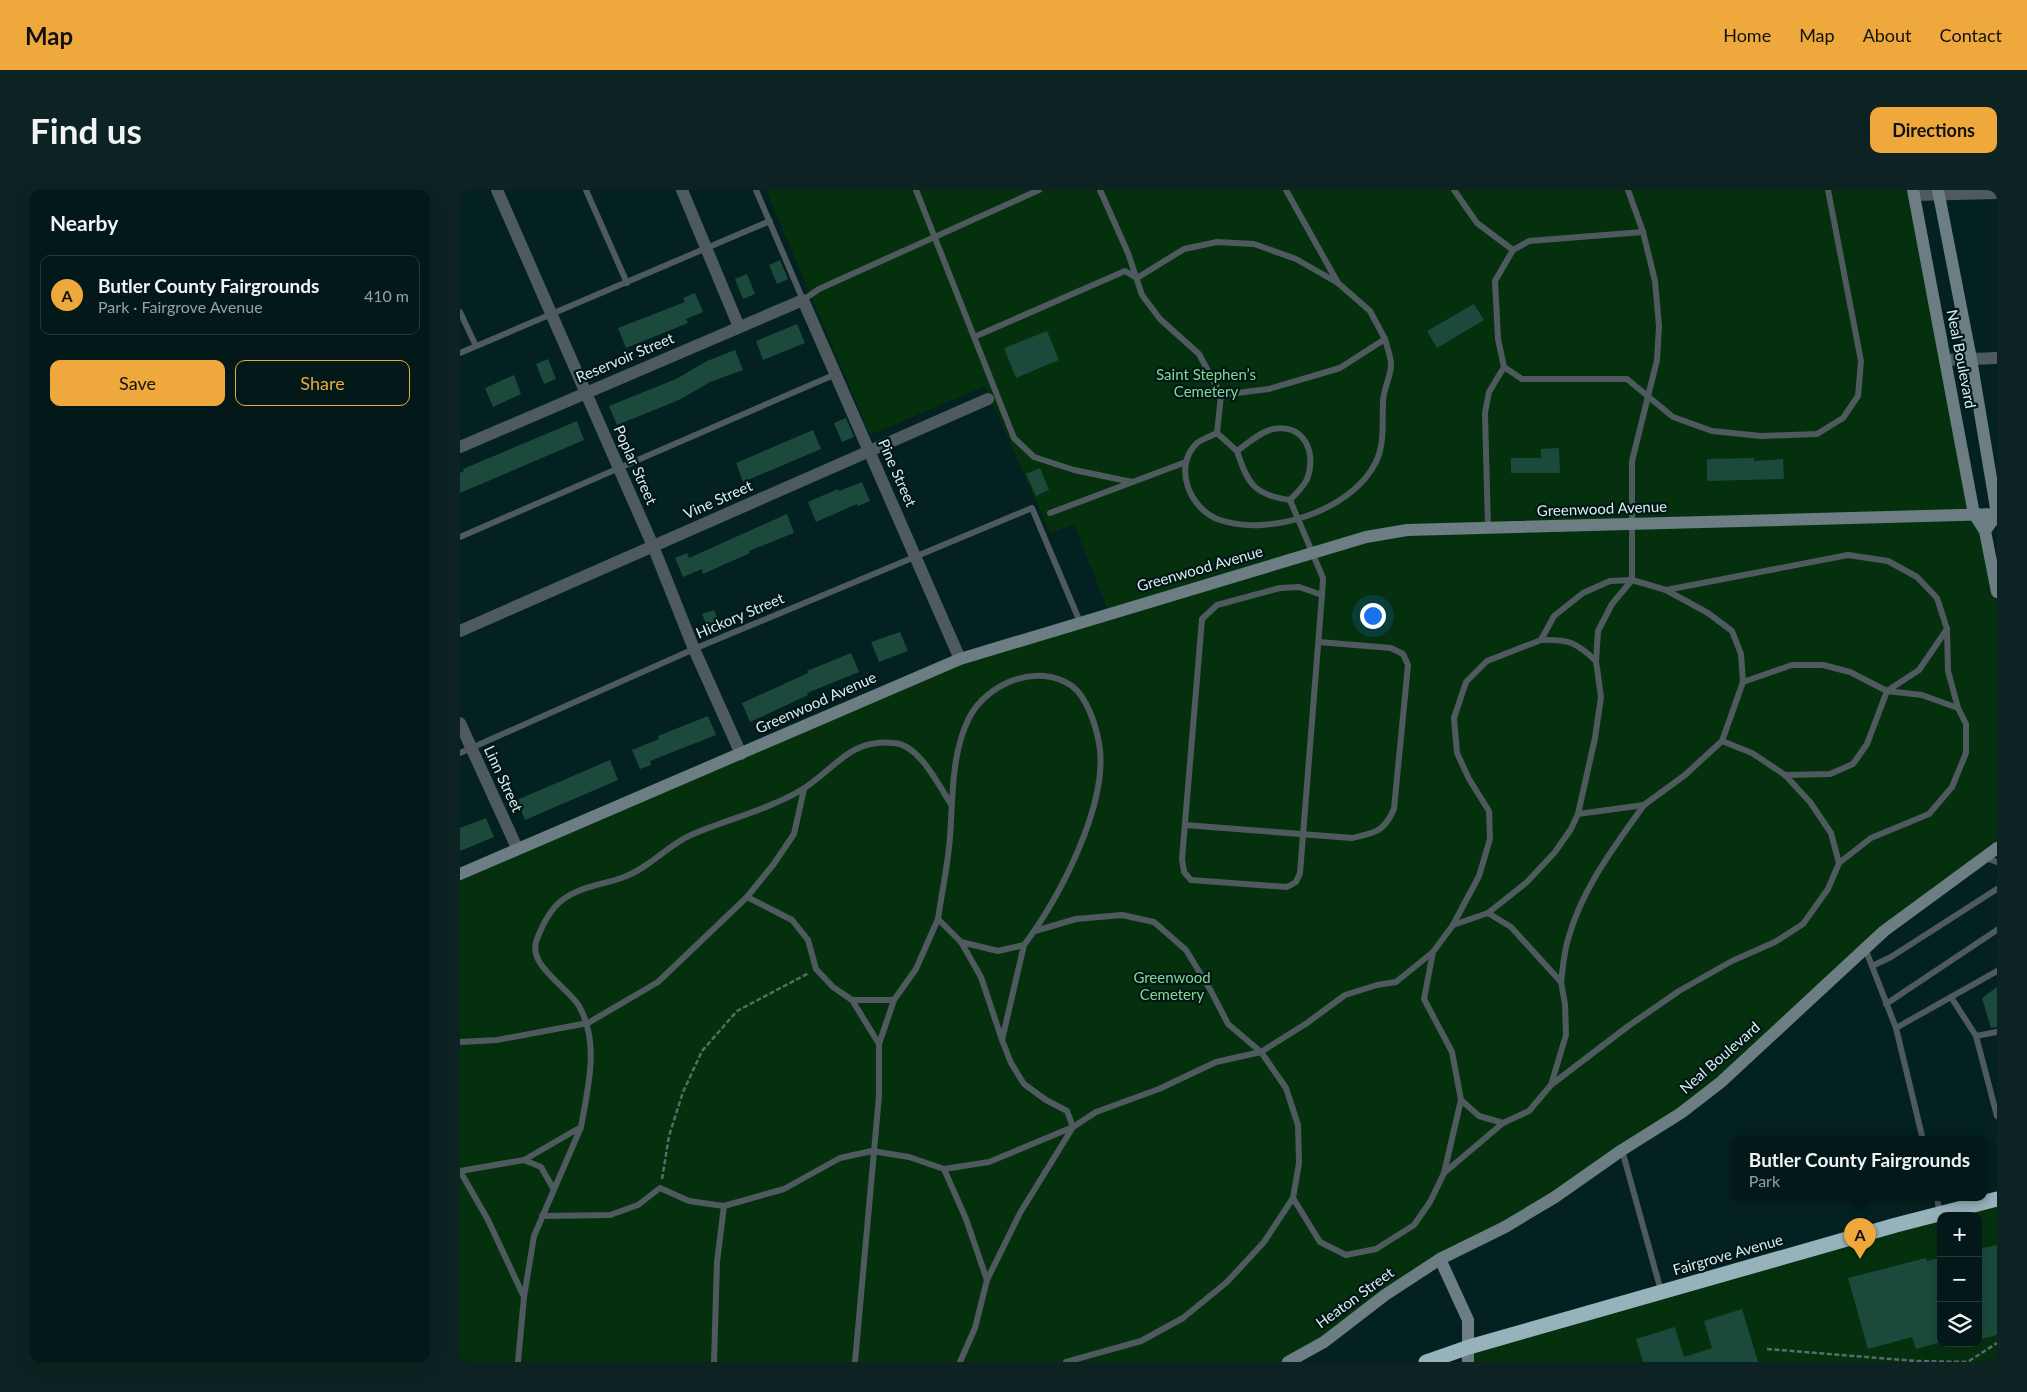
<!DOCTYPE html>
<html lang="en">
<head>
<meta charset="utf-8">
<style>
	:root { --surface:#031919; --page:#0d2222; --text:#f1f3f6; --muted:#97a0a2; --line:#243838; --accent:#eea83c }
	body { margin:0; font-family:Lato,sans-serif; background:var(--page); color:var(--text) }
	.controls { position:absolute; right:15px; bottom:15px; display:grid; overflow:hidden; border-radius:10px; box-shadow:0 5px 20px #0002 }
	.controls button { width:45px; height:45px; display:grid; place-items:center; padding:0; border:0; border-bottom:1px solid var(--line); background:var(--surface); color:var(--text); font:25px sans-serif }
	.you { position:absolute; left:912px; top:425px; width:18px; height:18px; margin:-12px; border:4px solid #fff; border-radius:50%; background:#1a73e8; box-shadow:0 0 0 8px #1a73e833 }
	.badge { display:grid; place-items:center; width:32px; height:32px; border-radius:50%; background:var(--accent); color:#111; font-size:16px; font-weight:700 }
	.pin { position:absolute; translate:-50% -41px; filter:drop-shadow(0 1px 2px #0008) }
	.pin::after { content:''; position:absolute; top:26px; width:18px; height:15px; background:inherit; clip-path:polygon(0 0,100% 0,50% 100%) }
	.popup { position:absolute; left:1272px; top:946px; width:255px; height:65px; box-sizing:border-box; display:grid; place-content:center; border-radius:10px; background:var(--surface); filter:drop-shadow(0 1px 4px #0005); font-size:16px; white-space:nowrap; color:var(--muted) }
	.popup b { font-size:19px; color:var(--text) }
	.popup::after { content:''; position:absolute; left:50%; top:100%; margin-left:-10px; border:10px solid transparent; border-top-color:var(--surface) }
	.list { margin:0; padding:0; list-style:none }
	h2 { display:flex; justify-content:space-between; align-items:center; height:65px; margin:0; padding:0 20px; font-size:21px }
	h2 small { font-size:16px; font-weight:400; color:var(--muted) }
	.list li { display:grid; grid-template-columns:32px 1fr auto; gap:15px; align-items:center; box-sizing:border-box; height:80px; margin:0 10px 10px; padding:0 10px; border:1px solid var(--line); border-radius:10px }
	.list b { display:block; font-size:19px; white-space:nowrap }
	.list p { margin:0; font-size:16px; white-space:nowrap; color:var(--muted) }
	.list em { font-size:16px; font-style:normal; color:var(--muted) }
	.actions { display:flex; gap:10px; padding:15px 20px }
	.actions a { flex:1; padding:11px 0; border:1px solid var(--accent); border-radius:10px; text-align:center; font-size:18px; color:var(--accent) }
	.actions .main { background:var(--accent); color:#111 }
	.icon { flex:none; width:28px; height:28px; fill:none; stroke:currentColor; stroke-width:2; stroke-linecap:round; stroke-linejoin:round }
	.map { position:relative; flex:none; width:1537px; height:1172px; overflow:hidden; border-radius:10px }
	header { display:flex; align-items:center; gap:30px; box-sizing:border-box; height:70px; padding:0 25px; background:var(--accent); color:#111 }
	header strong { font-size:24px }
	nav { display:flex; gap:28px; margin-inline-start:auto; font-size:18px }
	.intro { display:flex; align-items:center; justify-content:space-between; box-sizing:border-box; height:120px; padding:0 30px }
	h1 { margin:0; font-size:35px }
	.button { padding:12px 22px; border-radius:10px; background:var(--accent); color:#111; font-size:18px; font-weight:700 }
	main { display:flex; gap:30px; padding:0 30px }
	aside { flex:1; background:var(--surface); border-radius:10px; box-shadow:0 5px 20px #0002 }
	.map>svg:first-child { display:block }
	.green { fill:#05300e; fill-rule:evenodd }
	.building { fill:#1b4a3c }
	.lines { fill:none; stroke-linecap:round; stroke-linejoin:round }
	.path { stroke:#556d6d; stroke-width:2.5; stroke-dasharray:5 2.5; stroke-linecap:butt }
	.lane { stroke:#4f5a5e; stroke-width:6 }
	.street { stroke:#4f5a5e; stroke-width:12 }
	.secondary { stroke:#6c7d83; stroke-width:12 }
	.highway { stroke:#96b2bb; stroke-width:15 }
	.labels { text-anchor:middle; stroke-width:4.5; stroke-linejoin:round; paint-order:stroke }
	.street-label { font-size:15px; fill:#dcecec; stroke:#001718 }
	.park-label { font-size:15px; fill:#87d58f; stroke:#001718 }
</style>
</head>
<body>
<header>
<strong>Map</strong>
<nav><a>Home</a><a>Map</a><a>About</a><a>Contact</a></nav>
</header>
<div class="intro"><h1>Find us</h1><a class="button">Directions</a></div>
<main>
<aside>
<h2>Nearby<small></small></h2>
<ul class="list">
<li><span class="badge">A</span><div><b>Butler County Fairgrounds</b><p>Park · Fairgrove Avenue</p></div><em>410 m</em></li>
</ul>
<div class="actions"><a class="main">Save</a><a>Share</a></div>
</aside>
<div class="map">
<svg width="1537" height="1172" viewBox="0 0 1537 1172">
	<rect width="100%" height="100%" fill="#042121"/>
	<!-- green -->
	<g class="green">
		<path d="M306,0H1453L1514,324L1537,402V658L1424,741L1261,892L1162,960L980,1069L828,1172H0V684L500,469L649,423L614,334L590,343L525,196L410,245Z"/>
		<path d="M1537,1009V1172H1008L1009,1157ZM1481,1026H1518V1153H1481Z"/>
	</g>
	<!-- building -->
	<g class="building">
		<path d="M320,70L328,89L317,94L309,75Z"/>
		<path d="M287,84L295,104L283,109L275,89Z"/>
		<path d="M235,103L243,122L226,129L228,133L166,158L158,138L225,112L223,108Z"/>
		<path d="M1014,114L1024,130L977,158L967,141Z"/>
		<path d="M337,134L345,153L303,170L296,151Z"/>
		<path d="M587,141L599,170L556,188L544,158Z"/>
		<path d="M275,160L283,180L250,192L219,210L157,235L149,216L216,189L247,171Z"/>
		<path d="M88,169L96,189L84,194L76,174Z"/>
		<path d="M54,185L61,204L33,217L25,198Z"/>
		<path d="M386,228L394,247L382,252L374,233Z"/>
		<path d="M117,231L124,250L0,303V283L4,281L3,279Z"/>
		<path d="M353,240L361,259L283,292L276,273Z"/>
		<path d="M1099,258L1100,283H1051V268H1081V259Z"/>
		<path d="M1294,268V271L1323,269L1324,289L1247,291V269Z"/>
		<path d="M580,278L589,300L576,306L566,284Z"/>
		<path d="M402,292L410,311L398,316L397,314L356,332L348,312L378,299L379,301Z"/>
		<path d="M327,324L334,343L289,361L290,363L243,384L242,379L223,387L215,368L227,363L229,368Z"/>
		<path d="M254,420L262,439L250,444L242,424Z"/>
		<path d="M440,442L448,461L419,472L411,452Z"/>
		<path d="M391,463L399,482L347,503L348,505L290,532L282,513L348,483L347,481Z"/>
		<path d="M248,526L256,545L190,571L191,575L180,579L172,560L199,549L198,546Z"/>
		<path d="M150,570L158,590L65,630L57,610Z"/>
		<path d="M26,628L34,647L0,661V638Z"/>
		<path d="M1537,797V837L1531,838L1522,808Z"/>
		<path d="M1537,1055V1145L1518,1150V1059Z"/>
		<path d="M1481,1067V1152L1456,1159L1452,1147L1408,1159L1388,1088L1466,1068L1467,1071Z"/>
		<path d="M1282,1119L1298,1172H1183L1176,1149L1215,1137L1224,1167L1252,1158L1244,1131Z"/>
	</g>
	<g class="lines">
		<!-- path -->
		<g class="path">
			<path d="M202,989L209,946L223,902L242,861L277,821L349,783"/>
			<path d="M1307,1159L1456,1171L1510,1172"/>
			<path d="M1509,1171L1537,1153"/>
		</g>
		<!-- lane -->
		<g class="lane">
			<path d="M126,0L167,93"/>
			<path d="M296,0L343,110L359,99L579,0"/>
			<path d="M456,0L554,248L574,267L614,280L672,292"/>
			<path d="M640,0L668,63L682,105L700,129L739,164L761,205"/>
			<path d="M826,0L878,93L910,121L925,149"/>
			<path d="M994,0L1017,33L1053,60"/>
			<path d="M1183,42L1069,51L1053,60L1035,91L1038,149L1044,177L1062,189H1167L1213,227L1252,241L1301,246L1357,244L1383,228L1398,206L1401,171L1368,0"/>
			<path d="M0,122L16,156"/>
			<path d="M514,147L665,81L677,88L724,59L757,52L794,54L836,69L878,93"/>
			<path d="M0,163L310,31"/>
			<path d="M757,243L761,205L809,199L880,178L925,149C927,157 931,167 931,175C931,187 923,199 923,212C922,232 925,253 916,272C892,321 809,347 760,330C730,320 712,277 737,253C742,249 751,246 757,243L777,261"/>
			<path d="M830,310C794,305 788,294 777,261C788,253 800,242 813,239C845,233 857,264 847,289C844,297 835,304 830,310L863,388L862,405L840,683L836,692L827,697L731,690L724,682L722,669L742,429L757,415L820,398L839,397L862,405"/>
			<path d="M590,323L726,272"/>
			<path d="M1028,338L1025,223L1029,202L1044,177"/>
			<path d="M0,347L376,184"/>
			<path d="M1206,400L1388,365L1428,371L1457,387L1477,408L1487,439"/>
			<path d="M1283,492L1332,475H1363L1390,482L1427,501L1462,505L1498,518L1506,534V563L1492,597L1469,624L1411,648L1379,673"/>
			<path d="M0,563L234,459L572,318L620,432"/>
			<path d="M1325,585L1370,584L1393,574L1407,554L1427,501L1459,480L1487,439L1488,481L1498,518"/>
			<path d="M1118,624L1184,615L1225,585L1262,551L1283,492L1281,464L1272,441L1248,423L1206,400L1172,390L1150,391L1123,403L1094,426L1081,450C1108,449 1116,452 1136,471"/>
			<path d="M725,635L892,648C915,643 924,642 934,619L948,475L943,464L931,458L859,452"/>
			<path d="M1525,668L1537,672"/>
			<path d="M287,707L332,730L348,750L356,779L373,797L392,810"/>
			<path d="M1028,723L1051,737L1101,792L1105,814L1106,845L1091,895L1069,921L1043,933"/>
			<path d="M478,729C482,702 488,674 490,647C493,608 491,564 509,528C527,493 578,472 612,496C627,507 636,536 639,553C650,611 599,710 564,755"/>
			<path d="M993,735L1019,686L1030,649L1029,621L1009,589L997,563L994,528L1006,492L1027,471L1081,450"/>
			<path d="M575,741L616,729L662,725L694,732L726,760L751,801L768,834L801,862L826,898L838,935L839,973L833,1008L804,1052L767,1092L723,1128L681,1151L606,1172"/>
			<path d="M1405,758L1436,838"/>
			<path d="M973,762L964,809L992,862L1001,910"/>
			<path d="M1412,776L1431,767L1537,699"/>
			<path d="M1101,792C1103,777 1104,760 1109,746C1123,697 1155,656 1184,615"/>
			<path d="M1491,807L1516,846L1537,926"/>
			<path d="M434,810L419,854L392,810H434L456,779L478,729L501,752"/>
			<path d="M1426,814L1537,740"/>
			<path d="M1516,846L1537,842"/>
			<path d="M0,852L37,850L128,833L198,792L287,707L313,675L334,644L344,599"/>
			<path d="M1091,895L1167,837L1219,801L1272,771L1315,752L1343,734L1368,699L1379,673L1371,643L1350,612L1325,585L1292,563L1262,551"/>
			<path d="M121,937C128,897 140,853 119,816C108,797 66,775 77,749C82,736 90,720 101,711C120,696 143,695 164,687C189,678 208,655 231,645C268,629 308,620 343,599C375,579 390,548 434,553C460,555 478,595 491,614"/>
			<path d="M1463,950L1436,838L1537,781"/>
			<path d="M1162,960L1201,1101"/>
			<path d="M484,979L529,972L613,937L607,921L586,910L564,894L551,873L542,850L564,755L538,761L501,752L521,787L542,850"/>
			<path d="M0,981L28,1030L64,1107"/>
			<path d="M0,981L64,970"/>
			<path d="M833,1008L860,1052L886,1065L916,1059L954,1035L970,1012L984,983L1001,910L1019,926L1043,933L984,983"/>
			<path d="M1477,1008L1480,1024"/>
			<path d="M82,1026L150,1025L178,1015L200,998L229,1011L264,1016L324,999L380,968L412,961L449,967L484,979L506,1029L527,1090"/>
			<path d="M58,1172L64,1107L74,1046L121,937L64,970L81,977L93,998"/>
			<path d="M254,1172L257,1072L264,1016"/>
			<path d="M395,1172L419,906V854"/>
			<path d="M500,1172L515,1138L527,1090L560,1023L613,937L636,922L699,899L756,872L801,862L847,833L885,805L917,795L936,792L973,762L993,735L1028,723L1067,692L1095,662L1111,639L1118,624L1135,548L1141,507L1136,471L1138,441L1152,414L1172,390V271L1197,170L1199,136L1195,91L1183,42L1168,0"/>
		</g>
		<!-- street -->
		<g class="street">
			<path d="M37,0L193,356L234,459L281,564"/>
			<path d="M222,0L279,137"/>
			<path d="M1454,5L1537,3"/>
			<path d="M1485,170L1537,168"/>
			<path d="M0,257L343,110L500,469"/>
			<path d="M0,441L528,209"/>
			<path d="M0,533L57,658"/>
		</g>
		<!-- secondary -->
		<g class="secondary">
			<path d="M1453,0L1514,324L1525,341L1537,402"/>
			<path d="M1478,0L1511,169L1537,324L1525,341"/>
			<path d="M0,684L500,469L906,347L947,340L1537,324"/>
			<path d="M980,1069L1008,1130V1172"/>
			<path d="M828,1172L864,1152L925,1105L980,1069L1045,1037L1095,1007L1162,960L1221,923L1261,892L1424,741L1537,658"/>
		</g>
		<!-- highway -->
		<path class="highway" d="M966,1172L1009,1157L1436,1035L1537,1009"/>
	</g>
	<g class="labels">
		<!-- street labels -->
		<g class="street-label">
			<text transform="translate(165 168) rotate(-23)" y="5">Reservoir Street</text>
			<text transform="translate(1501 169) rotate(79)" y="5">Neal Boulevard</text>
			<text transform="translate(175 275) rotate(66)" y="5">Poplar Street</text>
			<text transform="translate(437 283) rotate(66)" y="5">Pine Street</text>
			<text transform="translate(258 310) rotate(-24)" y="5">Vine Street</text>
			<text transform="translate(1142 319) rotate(-2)" y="5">Greenwood Avenue</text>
			<text transform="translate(740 379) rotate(-16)" y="5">Greenwood Avenue</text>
			<text transform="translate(280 426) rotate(-23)" y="5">Hickory Street</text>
			<text transform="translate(356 513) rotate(-24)" y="5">Greenwood Avenue</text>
			<text transform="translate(43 589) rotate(65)" y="5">Linn Street</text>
			<text transform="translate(1260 868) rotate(-41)" y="5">Neal Boulevard</text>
			<text transform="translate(1268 1065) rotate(-16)" y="5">Fairgrove Avenue</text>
			<text transform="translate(895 1108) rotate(-36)" y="5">Heaton Street</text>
		</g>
		<!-- park labels -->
		<g class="park-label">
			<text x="746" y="190">Saint Stephen’s<tspan x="746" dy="17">Cemetery</tspan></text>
			<text x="712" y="793">Greenwood<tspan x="712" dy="17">Cemetery</tspan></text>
		</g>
	</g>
</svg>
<div class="controls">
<button>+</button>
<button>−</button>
<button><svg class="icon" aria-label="layers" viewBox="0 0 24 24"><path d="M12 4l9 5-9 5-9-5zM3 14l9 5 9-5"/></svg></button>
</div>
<div class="you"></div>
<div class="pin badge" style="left:1400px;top:1069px">A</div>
<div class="popup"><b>Butler County Fairgrounds</b>Park</div>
</div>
</main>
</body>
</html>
